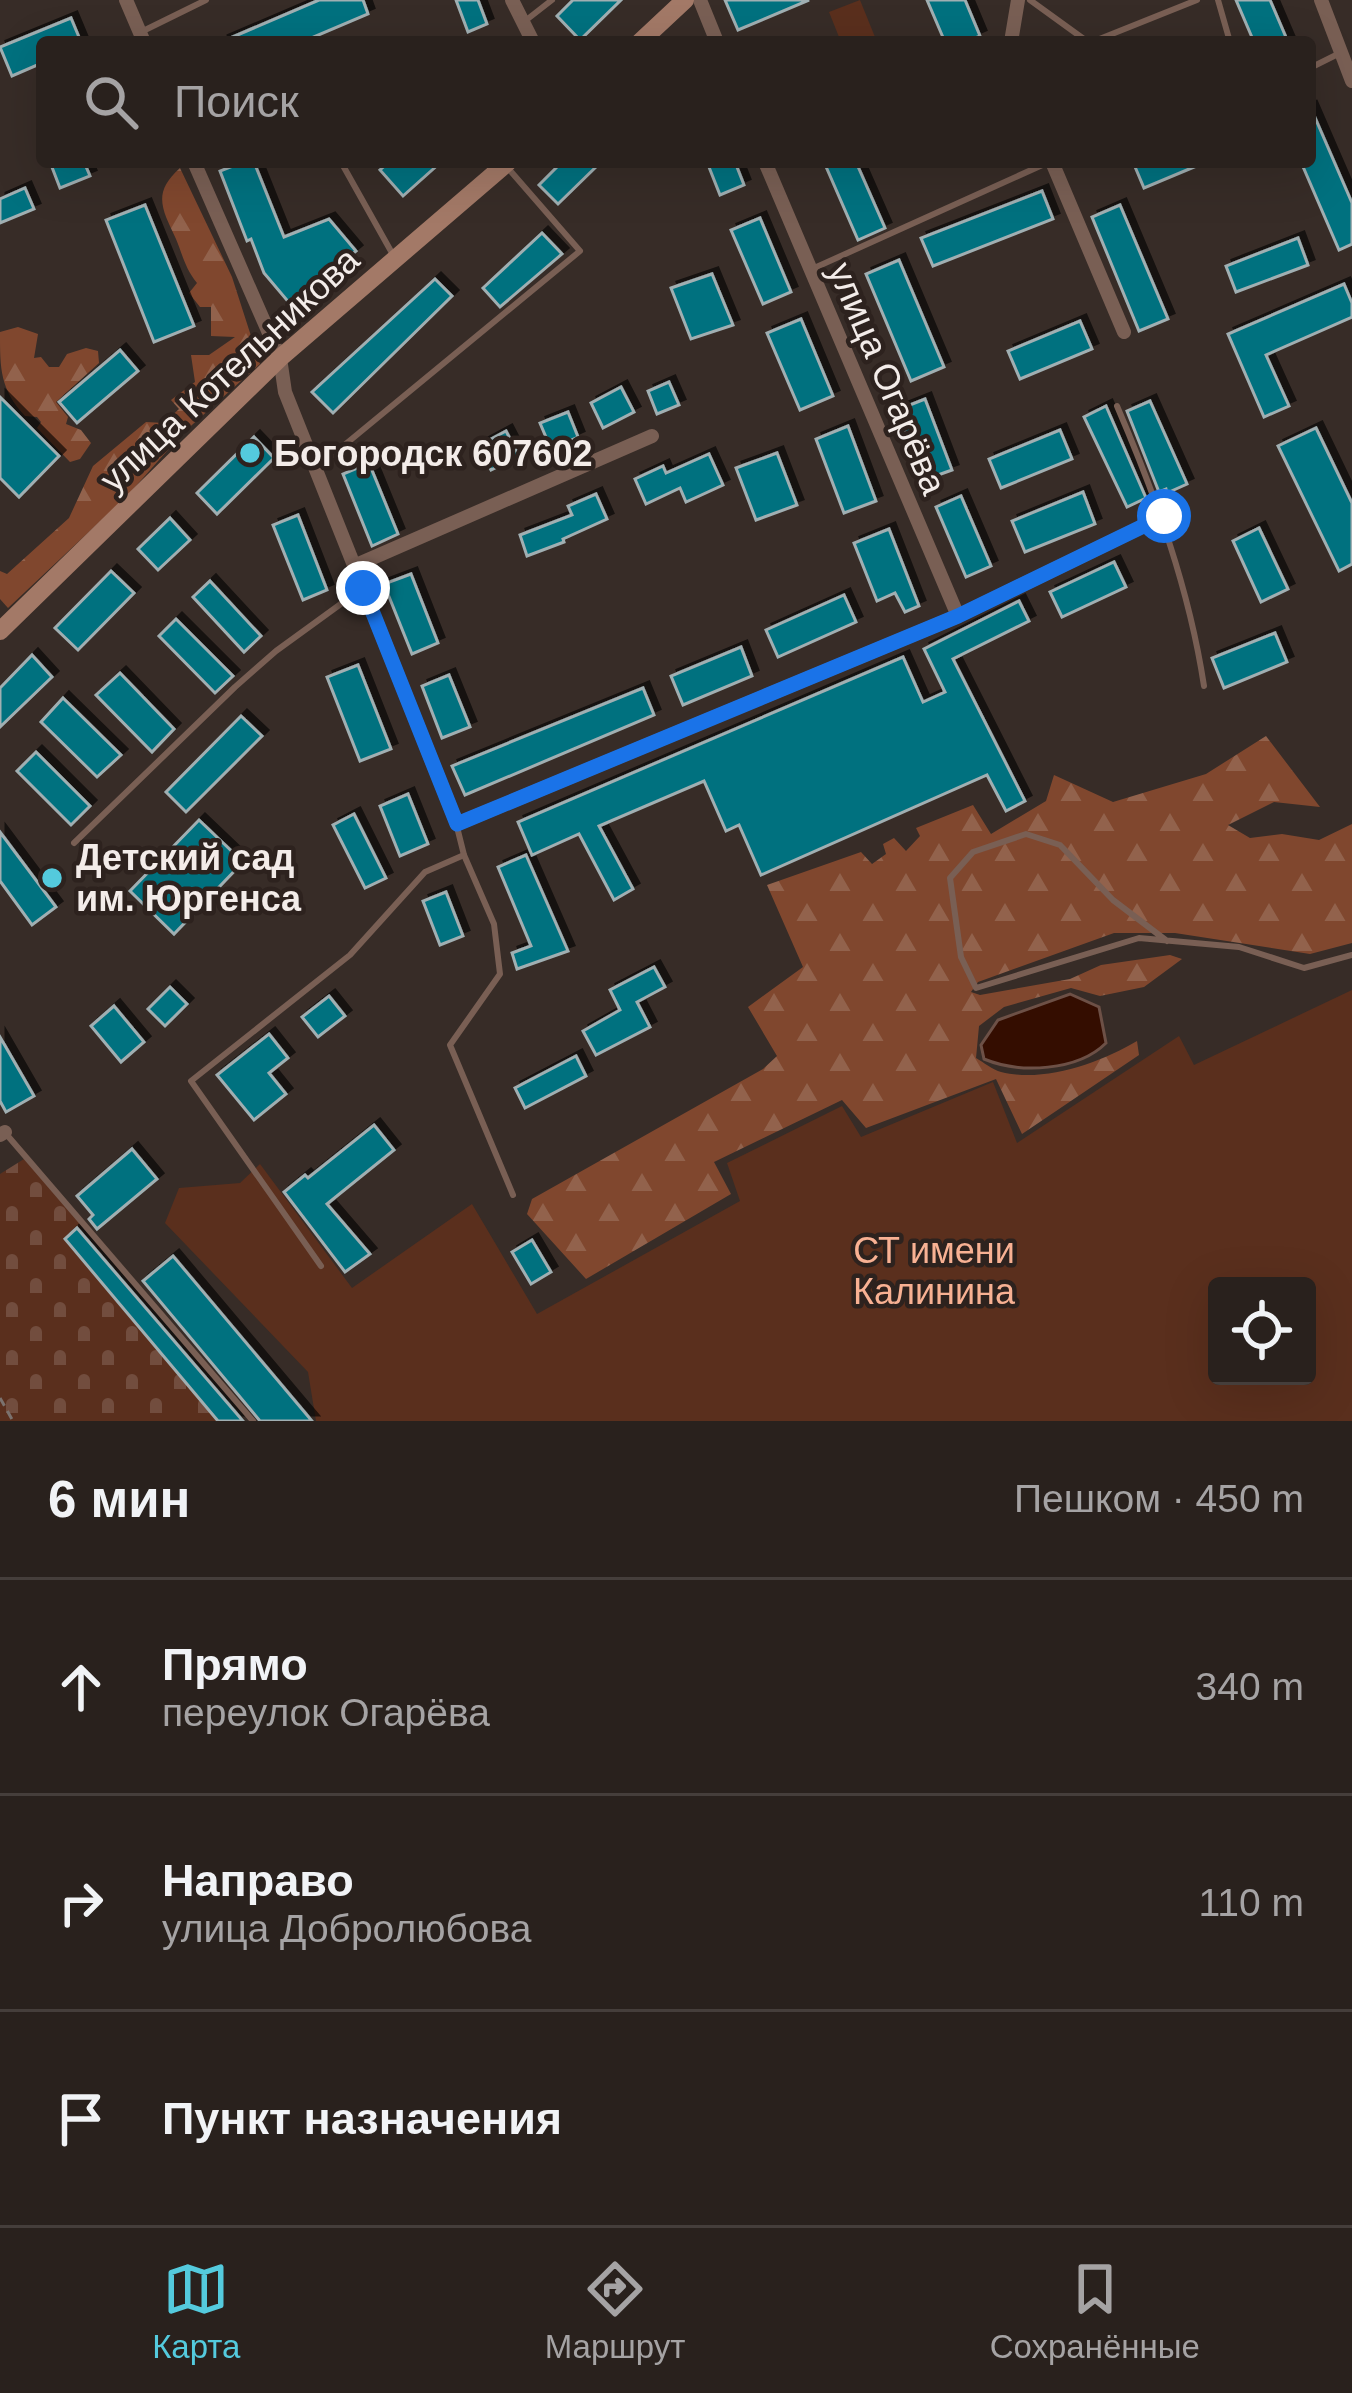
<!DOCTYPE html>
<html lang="ru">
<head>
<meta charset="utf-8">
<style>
	:root { --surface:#29211d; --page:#312926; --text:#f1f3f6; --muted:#a5a3a4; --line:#453e3b; --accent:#54cadd }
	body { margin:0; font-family:Helvetica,sans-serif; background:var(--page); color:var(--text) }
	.controls { position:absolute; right:36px; bottom:36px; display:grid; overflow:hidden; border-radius:12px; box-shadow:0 12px 48px #0002 }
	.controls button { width:108px; height:108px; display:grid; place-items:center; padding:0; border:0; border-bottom:3px solid var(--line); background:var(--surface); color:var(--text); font:60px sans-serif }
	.stop { position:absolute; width:36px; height:36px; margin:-27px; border:9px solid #1a73e8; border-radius:50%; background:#fff }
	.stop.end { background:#1a73e8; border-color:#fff; box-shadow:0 3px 12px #0008 }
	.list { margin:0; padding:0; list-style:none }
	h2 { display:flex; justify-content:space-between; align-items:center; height:156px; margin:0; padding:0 48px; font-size:51px }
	h2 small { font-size:39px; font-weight:400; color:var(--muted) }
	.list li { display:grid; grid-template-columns:78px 1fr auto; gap:36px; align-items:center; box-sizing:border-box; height:216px; padding:0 48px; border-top:3px solid var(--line) }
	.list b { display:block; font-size:45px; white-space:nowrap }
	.list p { margin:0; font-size:39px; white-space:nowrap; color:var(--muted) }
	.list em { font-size:39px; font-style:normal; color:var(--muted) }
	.icon { flex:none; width:66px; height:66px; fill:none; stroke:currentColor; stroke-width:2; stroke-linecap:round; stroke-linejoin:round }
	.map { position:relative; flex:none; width:1352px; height:1421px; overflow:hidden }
	.search { position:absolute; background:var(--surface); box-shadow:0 12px 48px #0002; left:36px; right:36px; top:36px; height:132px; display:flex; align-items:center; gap:30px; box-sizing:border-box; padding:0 42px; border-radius:12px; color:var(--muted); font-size:45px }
	.sheet { height:804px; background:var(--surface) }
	nav { display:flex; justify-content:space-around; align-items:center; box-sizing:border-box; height:168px; border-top:3px solid var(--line); background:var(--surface); font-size:33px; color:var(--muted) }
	nav a { display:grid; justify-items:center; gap:6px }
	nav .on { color:var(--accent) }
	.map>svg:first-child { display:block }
	.green { fill:#5a2f1d; fill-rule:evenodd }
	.forest { fill:url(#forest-firs) }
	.cemetery { fill:url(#cemetery-stones) }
	.water { fill:#340d00; stroke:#6d5046; stroke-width:3 }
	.building { fill:#01717f; stroke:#a0afb2; stroke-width:3; filter:url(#shadow) }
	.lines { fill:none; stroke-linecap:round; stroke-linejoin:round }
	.path { stroke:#7b726e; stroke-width:3; stroke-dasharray:9 6; stroke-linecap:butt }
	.lane { stroke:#795f54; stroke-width:6 }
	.street { stroke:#795f54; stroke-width:14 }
	.secondary { stroke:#a37967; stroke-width:18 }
	.route { stroke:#1a73e8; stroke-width:15 }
	.poi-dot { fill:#54cadd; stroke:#2d221e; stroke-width:4.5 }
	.labels { text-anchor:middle; stroke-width:9; stroke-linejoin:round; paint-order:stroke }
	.street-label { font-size:36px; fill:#f3ece9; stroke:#2d221e }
	.poi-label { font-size:36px; font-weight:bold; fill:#f3ece9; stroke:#2d221e; text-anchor:start }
	.park-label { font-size:36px; fill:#f8b193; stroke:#2d221e }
</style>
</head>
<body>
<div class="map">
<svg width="1352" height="1421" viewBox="0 0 1352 1421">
	<defs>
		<pattern id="forest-firs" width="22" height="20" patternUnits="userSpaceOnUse" patternTransform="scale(3)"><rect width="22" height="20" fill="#80472e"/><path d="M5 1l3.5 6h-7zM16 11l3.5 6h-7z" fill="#92624c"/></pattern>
		<pattern id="cemetery-stones" width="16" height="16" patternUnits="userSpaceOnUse" patternTransform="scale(3)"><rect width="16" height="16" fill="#5a2f1d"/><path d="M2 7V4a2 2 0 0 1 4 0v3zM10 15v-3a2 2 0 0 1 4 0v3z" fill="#724d3e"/></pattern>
		<filter id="shadow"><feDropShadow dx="6" dy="-6" stdDeviation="0" flood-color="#0009"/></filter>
	</defs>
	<rect width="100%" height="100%" fill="#372c27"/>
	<!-- green -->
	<g class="green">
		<path d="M860,0L877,42H841L829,12Z"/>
		<path d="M1352,990V1421H316L308,1372L165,1223L179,1188L240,1183L260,1164L352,1288L472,1204L537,1314L740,1201L727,1163L842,1106L861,1137L993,1082L1017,1143L1179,1036L1194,1065ZM1217,1286H1307V1376H1217Z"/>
	</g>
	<!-- forest -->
	<g class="forest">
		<path d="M180,168L232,277L260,364L183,433L127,496L8,608L0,599V571L7,574L69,518L93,466L146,422L164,423L179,409L171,400L195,382L191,355H209L235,337L211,336V307H200L189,293L197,283C185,268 183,256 176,239C162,209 152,193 180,168Z"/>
		<path d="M18,327L38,334L34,358L41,357L49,367H59L67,354L86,348L98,351L99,363L56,402L68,417L66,424L81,430L91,443L80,459L70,462L37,428L41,422L37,417L25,416C0,389 0,369 0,332Z"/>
		<path d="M1266,736L1320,807L1274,802L1228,825L1250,838L1282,834L1319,840L1352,824V943L1310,954L1175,933H1114L978,982L971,992L980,995L1070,979L1101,965L1170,955L1182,959L1144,987L1100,996L1071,988L1004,1007L979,1026L976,1058C983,1062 993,1070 1001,1072C1044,1083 1100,1063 1137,1041L1139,1055L1022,1134L996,1079L866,1128L842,1100L714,1162L731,1194L586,1279L527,1214L532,1199L763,1069L777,1056L748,1007L803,967L767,885L861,852L872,864L886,854L883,844L894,838L906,851L920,836L916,828L973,805L991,834L1046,801L1054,775L1113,802L1206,774Z"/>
	</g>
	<!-- cemetery -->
	<path class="cemetery" d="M24,1159L82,1224L65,1240L218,1421H0V1174Z"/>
	<!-- water -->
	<path class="water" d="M1070,994L1099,1007L1106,1043C1078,1071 1020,1074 984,1059L981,1045L998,1020Z"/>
	<!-- building -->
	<g class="building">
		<path d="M319,0H363L368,14L302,42H221Z"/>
		<path d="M456,0H478L487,24L468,32Z"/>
		<path d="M573,0H621L580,40L557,16Z"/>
		<path d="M725,0H809L738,30Z"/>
		<path d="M927,0H965L980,36L966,42H945Z"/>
		<path d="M1236,0H1270L1288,42H1254Z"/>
		<path d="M71,18L81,42H42V63L12,76L0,47Z"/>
		<path d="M1310,106L1352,203V244L1339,250L1301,162H1310Z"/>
		<path d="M50,162H84L90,176L60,188Z"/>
		<path d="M243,162H254L284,237L329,219L356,251L291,305L264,273L251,239L247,241L220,171Z"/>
		<path d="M389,162H441L403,196L380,170Z"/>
		<path d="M562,162H601L558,204L539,185Z"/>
		<path d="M707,162H735L744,185L720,195Z"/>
		<path d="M824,162H856L885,228L858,240Z"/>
		<path d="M1133,162H1206L1144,188Z"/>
		<path d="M25,188L34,209L0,223V199Z"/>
		<path d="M1042,191L1053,219L933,266L921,238Z"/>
		<path d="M145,205L194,326L154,342L106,220Z"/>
		<path d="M1120,205L1168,319L1139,331L1092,217Z"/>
		<path d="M760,218L791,292L763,304L731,230Z"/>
		<path d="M542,233L562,254L500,307L483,288Z"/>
		<path d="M1298,238L1308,265L1236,292L1226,266Z"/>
		<path d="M899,260L944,367L911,381L866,274Z"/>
		<path d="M712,274L733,325L691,339L671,288Z"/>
		<path d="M435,279L452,296L333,413L312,392Z"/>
		<path d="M1344,284L1352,303V317L1266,355L1289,406L1264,417L1228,334Z"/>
		<path d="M801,319L833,396L800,410L767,333Z"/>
		<path d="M1080,321L1092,349L1020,379L1008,351Z"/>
		<path d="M120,350L138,371L77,423L59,402Z"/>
		<path d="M669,382L679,405L657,414L648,391Z"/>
		<path d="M621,387L634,412L603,428L591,403Z"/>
		<path d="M0,397L59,456L19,497L0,478Z"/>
		<path d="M925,399L952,470L924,480L897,410Z"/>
		<path d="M1150,401L1187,484L1167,493L1166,489L1159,492L1127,411Z"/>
		<path d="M1106,406L1146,498L1127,507L1084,417Z"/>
		<path d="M568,412L578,437L551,449L540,423Z"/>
		<path d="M848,426L876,501L844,513L816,439Z"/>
		<path d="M1316,428L1352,503V564L1339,571L1278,446Z"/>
		<path d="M1060,430L1072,459L1001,488L989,459Z"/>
		<path d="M506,431L519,456L491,470L478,446Z"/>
		<path d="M254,437L274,458L217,514L197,493Z"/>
		<path d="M777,453L797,505L756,520L736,468Z"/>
		<path d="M709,454L723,485L686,502L680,488L646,504L635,479L663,466L666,473Z"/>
		<path d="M369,463L398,534L372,546L343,474Z"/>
		<path d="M1083,492L1095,524L1025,552L1012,521Z"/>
		<path d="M596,494L607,519L563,539L564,542L527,556L520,535L572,515L568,506Z"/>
		<path d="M961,496L991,566L966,577L936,507Z"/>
		<path d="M298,515L327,590L303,600L273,525Z"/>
		<path d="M170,518L190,540L158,570L138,549Z"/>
		<path d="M1259,528L1288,589L1261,602L1233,541Z"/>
		<path d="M889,529L919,606L905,612L895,593L877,601L854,543Z"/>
		<path d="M1114,562L1126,587L1062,617L1050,592Z"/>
		<path d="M111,571L134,593L78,650L55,628Z"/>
		<path d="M411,574L438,643L412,654L384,584Z"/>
		<path d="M210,581L261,636L244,652L193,597Z"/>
		<path d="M844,595L856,622L778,657L766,630Z"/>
		<path d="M1019,601L1029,621L953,659L1025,801L1006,811L987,775L761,875L739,825L726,831L704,781L599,826L633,889L614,900L579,834L532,855L518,822L903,657L923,702L945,692L924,649Z"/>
		<path d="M176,619L233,676L215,693L159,636Z"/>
		<path d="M1275,633L1287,662L1224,688L1212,658Z"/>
		<path d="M741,647L752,676L683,705L671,676Z"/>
		<path d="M32,655L52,677L0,727V688Z"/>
		<path d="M358,665L391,749L360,761L327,677Z"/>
		<path d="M120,673L174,729L152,752L96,695Z"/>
		<path d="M449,675L470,727L442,738L422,686Z"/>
		<path d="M643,688L654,715L465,795L452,766Z"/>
		<path d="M63,698L121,755L97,777L41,722Z"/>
		<path d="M241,716L262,736L186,812L166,792Z"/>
		<path d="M36,752L90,806L71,825L17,771Z"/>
		<path d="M408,794L428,844L400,856L380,806Z"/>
		<path d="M354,814L386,878L365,888L333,825Z"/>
		<path d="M199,820L243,862L174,934L130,891Z"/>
		<path d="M0,832L56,907L32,925L0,881Z"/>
		<path d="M526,855L568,951L517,969L512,953L531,946L498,867Z"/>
		<path d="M446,892L463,936L440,945L423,901Z"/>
		<path d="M654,967L665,987L637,1002L650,1027L596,1055L583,1031L620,1010L610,990Z"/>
		<path d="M170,987L187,1004L165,1026L148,1009Z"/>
		<path d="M329,996L345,1016L318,1037L302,1017Z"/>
		<path d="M114,1006L144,1042L121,1062L91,1026Z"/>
		<path d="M269,1034L288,1058L269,1073L286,1094L254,1120L217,1075Z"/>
		<path d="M0,1037L34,1096L6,1112L0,1101Z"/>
		<path d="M576,1056L586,1076L525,1108L515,1088Z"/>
		<path d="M374,1125L394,1150L327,1204L370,1254L345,1272L284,1192L305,1175L308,1178Z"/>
		<path d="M132,1149L157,1179L97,1229L89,1219L93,1215L77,1196Z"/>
		<path d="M77,1228L243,1421H218L65,1239Z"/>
		<path d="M532,1240L551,1272L531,1284L512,1252Z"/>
		<path d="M173,1256L312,1421H260L143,1281Z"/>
	</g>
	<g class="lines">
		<!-- path -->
		<path class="path" d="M0,1398L13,1421"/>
		<!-- lane -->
		<g class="lane">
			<path d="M1030,0L1088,42"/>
			<path d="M1218,0L1230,42"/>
			<path d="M525,21L552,0"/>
			<path d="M143,31L206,0"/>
			<path d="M1092,42L1197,0"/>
			<path d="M1310,68L1338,54"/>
			<path d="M341,162L392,253"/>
			<path d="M812,269L1049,162"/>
			<path d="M1117,406C1156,497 1189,588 1204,686"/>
			<path d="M319,466L580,251L507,167"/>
			<path d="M457,827L464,855L494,924L500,974L450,1045L513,1195"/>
			<path d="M74,843L235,687L276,651L360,590"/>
			<path d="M1167,941L1113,900L1060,845L1026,834L973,852L950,878L961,957L976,988L1139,938L1239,947L1304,968L1352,955"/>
			<path d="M7,1135L253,1421"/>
			<path d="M321,1266L191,1081L350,955L425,872L464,855"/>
		</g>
		<!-- street -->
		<g class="street">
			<path d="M126,0L144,42"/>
			<path d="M512,0L533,42"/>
			<path d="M700,0L717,42"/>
			<path d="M1321,0L1352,81"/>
			<path d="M1011,42L1018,0"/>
			<path d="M194,162L280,358L285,392L457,824L958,616L1164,516"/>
			<path d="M765,162L958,616"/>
			<path d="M1052,162L1124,332"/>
			<path d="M354,566L652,436"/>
			<path d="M0,1135L5,1132"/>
		</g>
		<!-- secondary -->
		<g class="secondary">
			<path d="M640,42L685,0"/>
			<path d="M0,631L280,358L508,162"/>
		</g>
	</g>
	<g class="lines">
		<!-- route -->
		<path class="route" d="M363,588L457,824L958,616L1164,516"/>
	</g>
	<!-- markers -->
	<g class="poi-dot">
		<circle cx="250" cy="453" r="12"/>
		<circle cx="52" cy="878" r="12"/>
	</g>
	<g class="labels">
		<!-- street labels -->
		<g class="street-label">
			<text transform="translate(229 369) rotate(-43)" y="13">улица Котельникова</text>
			<text transform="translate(888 378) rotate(67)" y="13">улица Огарёва</text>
		</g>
		<!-- poi labels -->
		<g class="poi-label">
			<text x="274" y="466">Богородск 607602</text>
			<text x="76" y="870">Детский сад<tspan x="76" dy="41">им. Юргенса</tspan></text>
		</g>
		<!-- park labels -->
		<g class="park-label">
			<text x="934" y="1263">СТ имени<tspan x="934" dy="41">Калинина</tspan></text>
		</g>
	</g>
</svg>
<div class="controls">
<button><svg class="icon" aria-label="locate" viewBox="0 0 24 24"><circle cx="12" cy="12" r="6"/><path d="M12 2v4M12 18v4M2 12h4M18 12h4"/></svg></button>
</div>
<div class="stop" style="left:1164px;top:516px"></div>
<div class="stop end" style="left:363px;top:588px"></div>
<div class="search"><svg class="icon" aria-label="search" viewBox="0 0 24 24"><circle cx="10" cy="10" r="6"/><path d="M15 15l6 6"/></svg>Поиск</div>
</div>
<section class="sheet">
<h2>6 мин<small>Пешком · 450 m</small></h2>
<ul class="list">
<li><svg class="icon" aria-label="ahead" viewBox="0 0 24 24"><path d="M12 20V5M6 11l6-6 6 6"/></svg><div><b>Прямо</b><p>переулок Огарёва</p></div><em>340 m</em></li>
<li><svg class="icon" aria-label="right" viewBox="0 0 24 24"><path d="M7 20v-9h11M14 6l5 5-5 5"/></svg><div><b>Направо</b><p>улица Добролюбова</p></div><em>110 m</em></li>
<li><svg class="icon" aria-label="arrive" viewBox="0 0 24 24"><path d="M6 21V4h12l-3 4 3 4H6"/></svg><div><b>Пункт назначения</b></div></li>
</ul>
</section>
<nav>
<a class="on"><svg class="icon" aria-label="map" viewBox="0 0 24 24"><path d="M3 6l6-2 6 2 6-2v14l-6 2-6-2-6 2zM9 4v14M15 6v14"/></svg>Карта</a>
<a><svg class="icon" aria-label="directions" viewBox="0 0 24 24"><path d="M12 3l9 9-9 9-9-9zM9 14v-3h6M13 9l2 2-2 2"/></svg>Маршрут</a>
<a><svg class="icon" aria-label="saved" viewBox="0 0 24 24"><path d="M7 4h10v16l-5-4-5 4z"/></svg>Сохранённые</a>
</nav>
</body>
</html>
